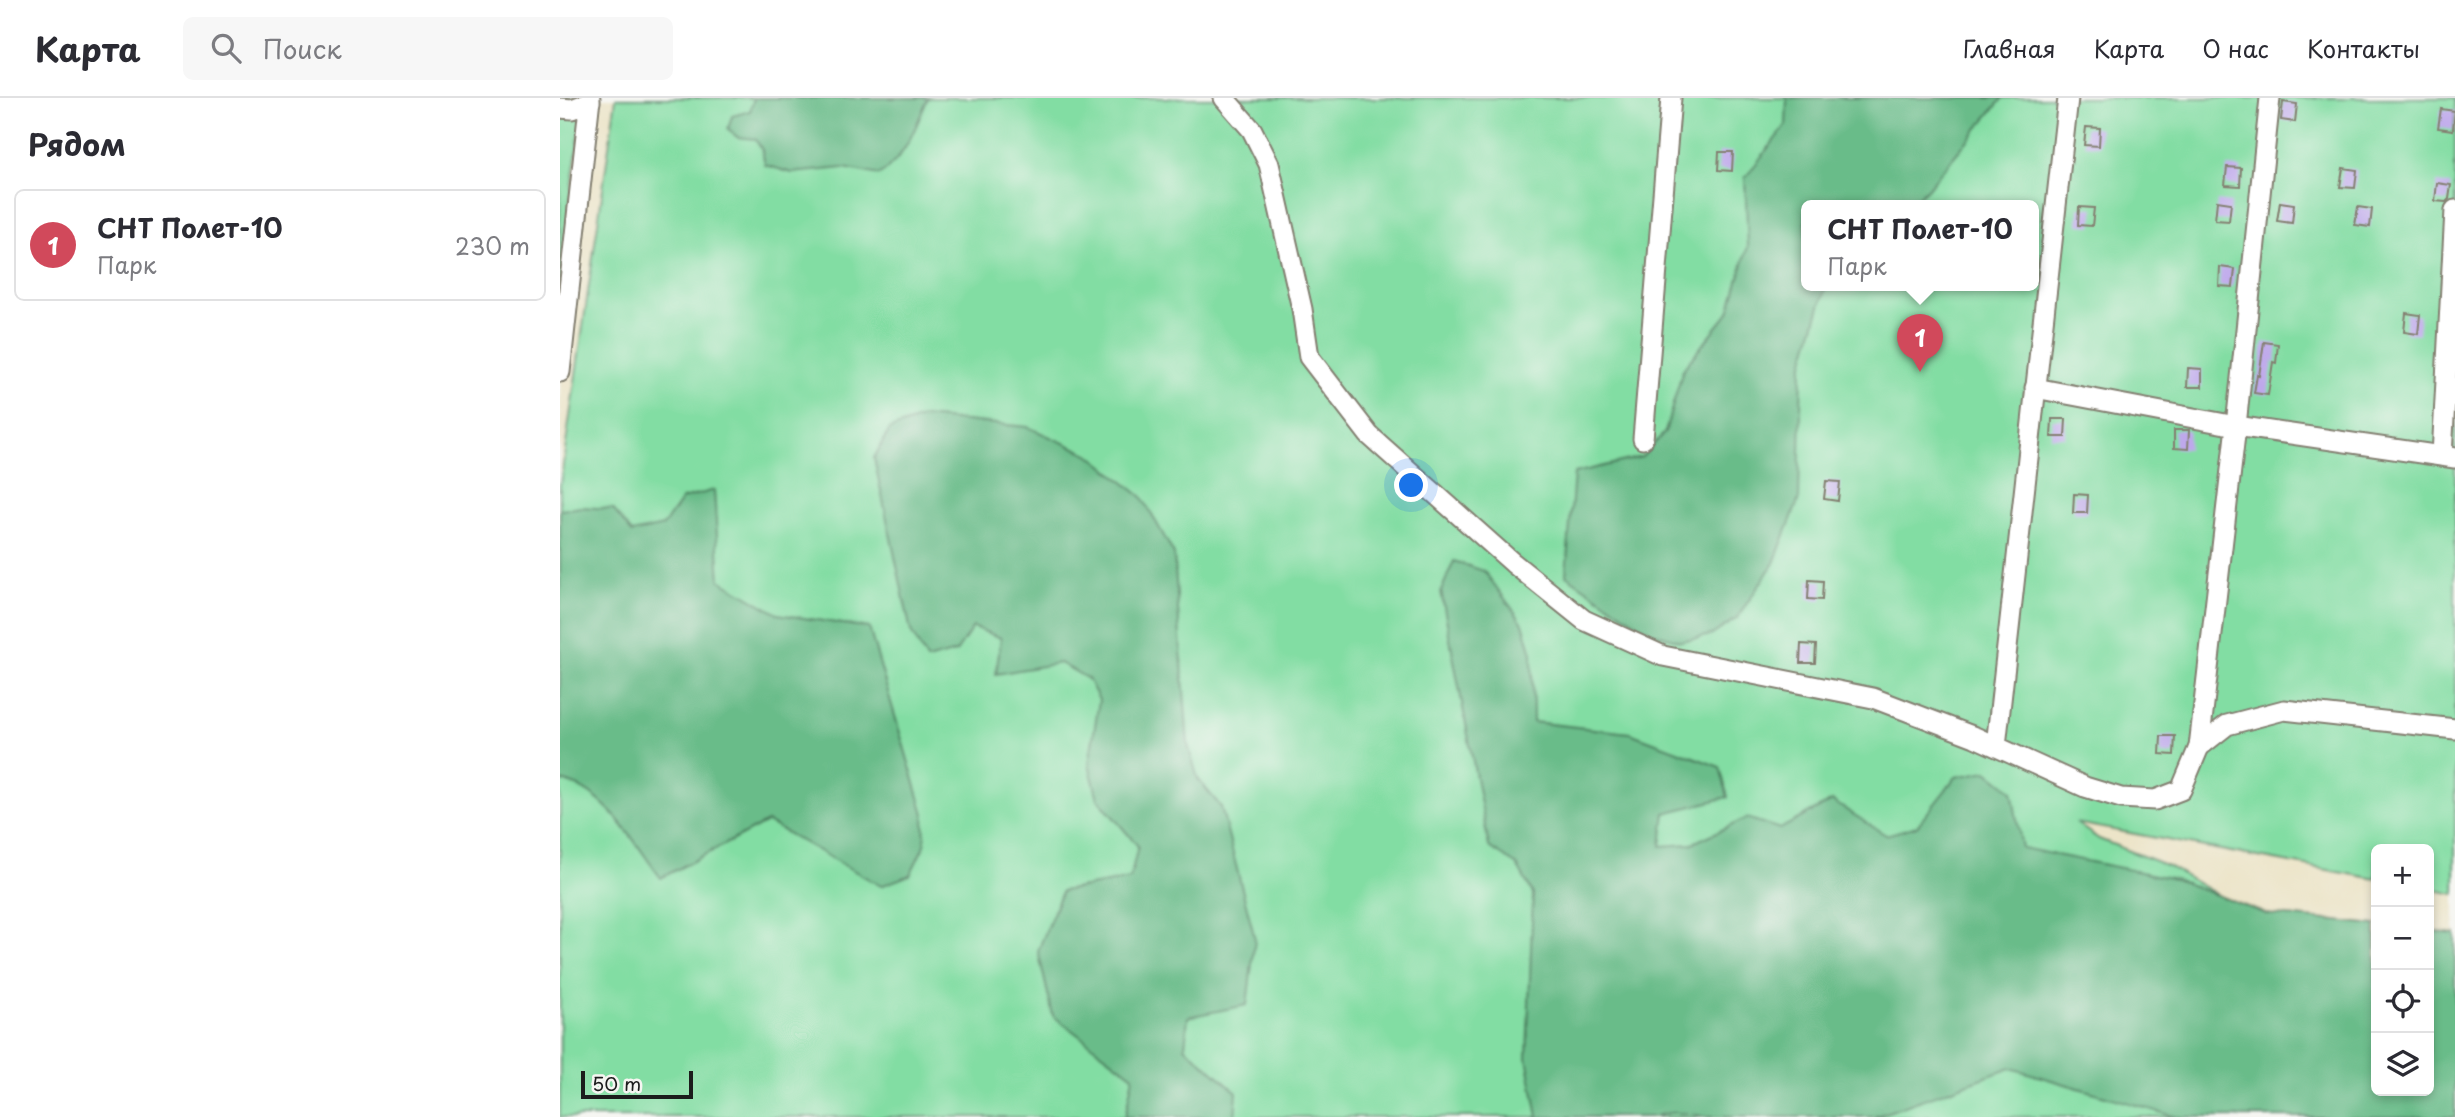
<!DOCTYPE html>
<html lang="ru">
<head>
<meta charset="utf-8">
<style>
	:root { --surface:#fff; --page:#f7f7f7; --text:#2b2b33; --muted:#7c7c81; --line:#e1e1e2; --accent:#d1495b }
	body { margin:0; font-family:"Playpen Sans",sans-serif; background:var(--page); color:var(--text) }
	.controls { position:absolute; right:21px; bottom:21px; display:grid; overflow:hidden; border-radius:10px; box-shadow:0 4px 10px #0003 }
	.controls button { width:63px; height:63px; display:grid; place-items:center; padding:0; border:0; border-bottom:2px solid var(--line); background:var(--surface); color:var(--text); font:35px sans-serif }
	.scale { position:absolute; left:21px; bottom:18px; width:112px; box-sizing:border-box; padding-left:7px; border:4px solid #1c1c1c; border-top:0; font-size:19px; line-height:24px; white-space:nowrap; color:#1c1c1c; -webkit-text-stroke:5px #f6f6f2; paint-order:stroke }
	.you { position:absolute; left:852px; top:388px; width:24px; height:24px; margin:-18px; border:5px solid #fff; border-radius:50%; background:#1a73e8; box-shadow:0 0 0 10px #1a73e833 }
	.badge { display:grid; place-items:center; width:46px; height:46px; border-radius:50%; background:var(--accent); color:#fff; font-size:23px; font-weight:700 }
	.pin { position:absolute; translate:-50% -58px; filter:drop-shadow(0 2px 4px #0008) }
	.pin::after { content:''; position:absolute; top:37px; width:24px; height:21px; background:inherit; clip-path:polygon(0 0,100% 0,50% 100%) }
	.popup { position:absolute; left:1241px; top:102px; width:238px; height:91px; box-sizing:border-box; display:grid; place-content:center; border-radius:10px; background:var(--surface); filter:drop-shadow(0 2px 5px #0005); font-size:23px; white-space:nowrap; color:var(--muted) }
	.popup b { font-size:26px; color:var(--text) }
	.popup::after { content:''; position:absolute; left:50%; top:100%; margin-left:-14px; border:14px solid transparent; border-top-color:var(--surface) }
	.list { margin:0; padding:0; list-style:none }
	h2 { display:flex; justify-content:space-between; align-items:center; height:91px; margin:0; padding:0 28px; font-size:30px }
	h2 small { font-size:23px; font-weight:400; color:var(--muted) }
	.list li { display:grid; grid-template-columns:46px 1fr auto; gap:21px; align-items:center; box-sizing:border-box; height:112px; margin:0 14px 14px; padding:0 14px; border:2px solid var(--line); border-radius:10px }
	.list b { display:block; font-size:26px; white-space:nowrap }
	.list p { margin:0; font-size:23px; white-space:nowrap; color:var(--muted) }
	.list em { font-size:23px; font-style:normal; color:var(--muted) }
	.icon { flex:none; width:38px; height:38px; fill:none; stroke:currentColor; stroke-width:2; stroke-linecap:round; stroke-linejoin:round }
	.map { position:relative; flex:none; width:1895px; height:1019px; overflow:hidden }
	header { display:flex; align-items:center; gap:42px; box-sizing:border-box; height:98px; padding:0 35px; background:var(--surface); border-bottom:2px solid var(--line) }
	header strong { font-size:33px }
	nav { display:flex; gap:38px; margin-inline-start:auto; font-size:24px }
	.search { width:490px; height:63px; background:var(--page); display:flex; align-items:center; gap:18px; box-sizing:border-box; padding:0 24px; border-radius:10px; color:var(--muted); font-size:26px }
	main { display:flex }
	aside { flex:1; background:var(--surface) }
	.map>svg:first-child { display:block }
	.green { fill:#82dda3; stroke:#4f7c60; stroke-width:2; fill-rule:evenodd }
	.forest { fill:#69bc89; stroke:#426c52; stroke-width:2 }
	.building { fill:#bea8eb }
	.lines { fill:none; stroke-linecap:round; stroke-linejoin:round }
	.minor-casing { stroke:#848072; stroke-width:23 }
	.minor { stroke:#fff; stroke-width:19 }
</style>
</head>
<body>
<header>
<strong>Карта</strong>
<div class="search"><svg class="icon" aria-label="search" viewBox="0 0 24 24"><circle cx="10" cy="10" r="6"/><path d="M15 15l6 6"/></svg>Поиск</div>
<nav><a>Главная</a><a>Карта</a><a>О нас</a><a>Контакты</a></nav>
</header>
<main>
<aside>
<h2>Рядом<small></small></h2>
<ul class="list">
<li><span class="badge">1</span><div><b>СНТ Полет-10</b><p>Парк</p></div><em>230 m</em></li>
</ul>
</aside>
<div class="map">
<svg width="1895" height="1019" viewBox="0 0 1895 1019">
	<rect width="100%" height="100%" fill="#f6f6f2"/>
	<filter id="ink" filterUnits="userSpaceOnUse"><feTurbulence type="fractalNoise" baseFrequency=".0143" numOctaves="2"/><feDisplacementMap in="SourceGraphic" scale="14" xChannelSelector="R" yChannelSelector="G"/><feConvolveMatrix kernelMatrix="1 2 1 2 8 2 1 2 1" color-interpolation-filters="sRGB"/></filter>
	<filter id="wash" filterUnits="userSpaceOnUse"><feTurbulence type="fractalNoise" baseFrequency=".00686" numOctaves="4" result="noise"/><feDisplacementMap in="SourceGraphic" scale="28" xChannelSelector="R" yChannelSelector="G"/><feGaussianBlur stdDeviation="1.57" result="paint"/><feColorMatrix in="noise" values="0 0 0 0 0 0 0 0 0 0 0 0 0 0 0 0 0 1.4 0 .05"/><feComposite in="paint" operator="in"/></filter>
	<g filter="url(#wash)">
		<rect width="100%" height="100%" fill="#ece4c8"/>
		<!-- green -->
		<g class="green">
			<path d="M0,0H25L9,104L0,221Z"/>
			<path d="M56,0H1895V796L1869,791V751H1816V781L1516,725L1539,741L1608,768L1701,822L1816,993H1869L1895,1019H0V387ZM1246,108H1474V188H1246Z"/>
		</g>
		<!-- forest -->
		<g class="forest">
			<path d="M194,0H368C355,29 347,59 319,77L284,70L232,75L205,67L202,52L195,41L177,39L168,31L172,18L190,13Z"/>
			<path d="M1227,0H1443L1367,91L1348,108H1246V188H1266L1242,269L1239,401L1214,465L1177,520L1152,537L1120,543L1088,533L1006,477L1014,375L1082,359L1105,334L1123,271L1169,214L1188,148L1185,80L1226,27Z"/>
			<path d="M364,319L468,329L529,356L582,399L614,456L628,647L638,681L661,709L695,841L687,907L628,919L625,949L677,994L675,1019H565L573,978L493,918L478,853L502,793L570,781L578,748L538,701L529,666L539,602L528,581L500,565L436,576L441,540L413,529L396,554L367,562L351,534L314,360L330,331Z"/>
			<path d="M154,392L160,482L218,516L309,530L364,716L365,746L350,777L321,788L207,724L101,780C75,746 45,690 0,683V412L21,409L53,411L72,435L103,428L122,401Z"/>
			<path d="M894,463L924,473L963,525L972,555L973,624L1070,635L1160,669L1168,699L1105,715L1101,748L1131,746L1187,720L1220,731L1272,703L1326,737L1357,728L1396,679L1427,673L1452,693L1462,750L1615,781L1706,816L1816,827V993H1869V833L1895,836V1019H1616L1451,970L1314,1019H1144C1130,1014 1108,1013 1094,1019H978L967,960L973,796L957,767L929,749L881,493Z"/>
		</g>
		<g id="blocks">
			<!-- building -->
			<g class="building">
				<path d="M1723,4L1737,6L1735,24L1721,22Z"/>
				<path d="M1881,11L1895,13L1893,32L1878,30Z"/>
				<path d="M1526,29L1540,30L1539,48L1524,47Z"/>
				<path d="M1159,54H1173L1172,73L1158,72Z"/>
				<path d="M1667,69L1681,70L1680,88L1665,87Z"/>
				<path d="M1783,70L1797,72L1795,90L1780,89Z"/>
				<path d="M1877,85L1891,87L1889,101L1886,104L1875,103Z"/>
				<path d="M1657,103L1671,105L1669,123L1655,122Z"/>
				<path d="M1720,104L1734,106L1732,125L1717,123Z"/>
				<path d="M1519,109L1534,110L1532,128L1518,127Z"/>
				<path d="M1798,109L1812,111L1810,129L1795,127Z"/>
				<path d="M1660,169L1675,171L1673,189L1659,188Z"/>
				<path d="M1846,215L1860,217L1858,236L1844,234Z"/>
				<path d="M1704,244L1718,246L1716,265L1713,264L1708,297L1694,295L1697,277L1699,278Z"/>
				<path d="M1628,270L1642,271V289H1627Z"/>
				<path d="M1492,321H1506L1505,339H1491Z"/>
				<path d="M1614,332H1629L1628,351L1614,350Z"/>
				<path d="M1266,383L1280,384L1278,403L1264,401Z"/>
				<path d="M1514,396L1528,397L1527,415H1513Z"/>
				<path d="M1249,482L1263,483L1262,502L1248,501Z"/>
				<path d="M1241,546L1256,547L1255,565H1240Z"/>
				<path d="M1601,638H1615L1614,657L1600,656Z"/>
			</g>
		</g>
	</g>
	<g filter="url(#ink)">
		<use href="#blocks" fill-opacity="0" stroke="#848072" stroke-width="2"/>
		<g class="lines">
			<!-- minor casing -->
			<g class="minor-casing">
				<g id="minor">
					<path d="M664,0L692,32L709,66L742,211L749,259L809,337L953,465L1024,522L1103,558L1313,600L1415,639L1525,689L1561,700L1595,702L1621,692L1639,649L1676,328L1710,0"/>
					<path d="M0,10L12,11L30,4"/>
					<path d="M0,274L30,0"/>
					<path d="M1475,290L1676,328L1895,360"/>
					<path d="M1083,341L1111,0"/>
					<path d="M1882,358L1895,112"/>
					<path d="M1436,648L1508,0"/>
					<path d="M1639,649L1667,627L1724,612L1895,631"/>
				</g>
			</g>
			<!-- minor -->
			<use href="#minor" class="minor"/>
		</g>
	</g>
</svg>
<div class="controls">
<button>+</button>
<button>−</button>
<button><svg class="icon" aria-label="locate" viewBox="0 0 24 24"><circle cx="12" cy="12" r="6"/><path d="M12 2v4M12 18v4M2 12h4M18 12h4"/></svg></button>
<button><svg class="icon" aria-label="layers" viewBox="0 0 24 24"><path d="M12 4l9 5-9 5-9-5zM3 14l9 5 9-5"/></svg></button>
</div>
<div class="scale">50 m</div>
<div class="you"></div>
<div class="pin badge" style="left:1360px;top:274px">1</div>
<div class="popup"><b>СНТ Полет-10</b>Парк</div>
</div>
</main>
</body>
</html>
